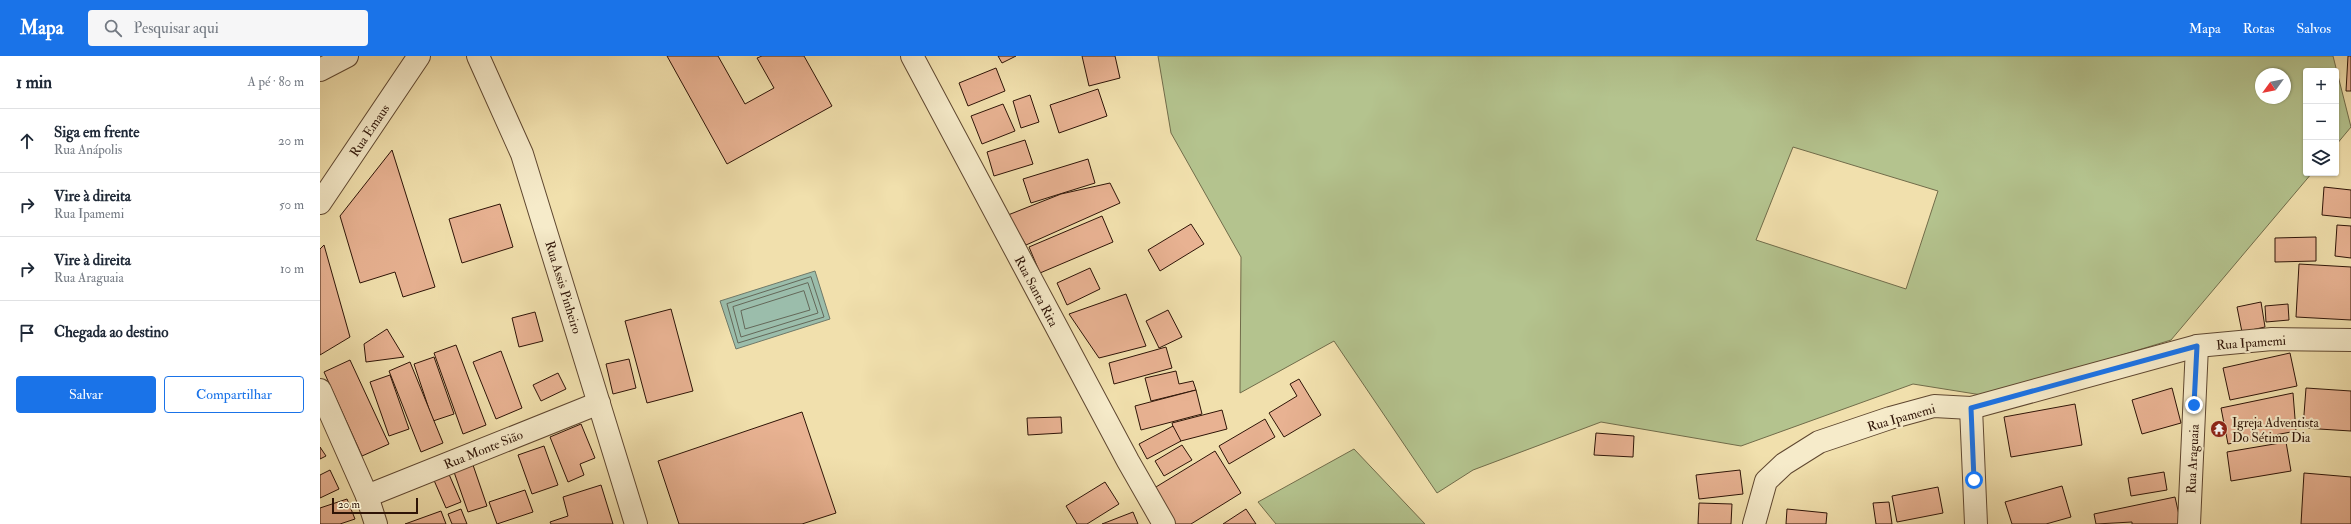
<!DOCTYPE html>
<html lang="pt">
<head>
<meta charset="utf-8">
<style>
	:root { --surface:#fff; --page:#f6f6f7; --text:#1f2937; --muted:#747a83; --line:#e0e1e3; --accent:#1a73e8 }
	body { margin:0; font-family:"IM FELL Double Pica",serif; background:var(--page); color:var(--text) }
	.controls { position:absolute; right:12px; top:12px; display:grid; overflow:hidden; border-radius:4px; box-shadow:0 1px 3px #0004 }
	.controls button { width:36px; height:36px; display:grid; place-items:center; padding:0; border:0; border-bottom:1px solid var(--line); background:var(--surface); color:var(--text); font:20px sans-serif }
	.compass { position:absolute; left:1935px; top:12px; width:36px; height:36px; border-radius:50%; background:var(--surface); box-shadow:0 1px 3px #0004; rotate:237deg }
	.scale { position:absolute; left:12px; bottom:10px; width:86px; box-sizing:border-box; padding-left:4px; border:2px solid #2e1407; border-top:0; font-size:11px; line-height:14px; white-space:nowrap; color:#2e1407; -webkit-text-stroke:3px #f6ebca; paint-order:stroke }
	.stop { position:absolute; width:12px; height:12px; margin:-9px; border:3px solid #1a73e8; border-radius:50%; background:#fff }
	.stop.end { background:#1a73e8; border-color:#fff; box-shadow:0 1px 4px #0008 }
	.list { margin:0; padding:0; list-style:none }
	h2 { display:flex; justify-content:space-between; align-items:center; height:52px; margin:0; padding:0 16px; font-size:17px }
	h2 small { font-size:13px; font-weight:400; color:var(--muted) }
	.list li { display:grid; grid-template-columns:26px 1fr auto; gap:12px; align-items:center; box-sizing:border-box; height:64px; padding:0 16px; border-top:1px solid var(--line) }
	.list b { display:block; font-size:15px; white-space:nowrap }
	.list p { margin:0; font-size:13px; white-space:nowrap; color:var(--muted) }
	.list em { font-size:13px; font-style:normal; color:var(--muted) }
	.actions { display:flex; gap:8px; padding:12px 16px }
	.actions a { flex:1; padding:9px 0; border:1px solid var(--accent); border-radius:4px; text-align:center; font-size:14px; color:var(--accent) }
	.actions .main { background:var(--accent); color:#fff }
	.icon { flex:none; width:22px; height:22px; fill:none; stroke:currentColor; stroke-width:2; stroke-linecap:round; stroke-linejoin:round }
	.map { position:relative; flex:none; width:2031px; height:468px; overflow:hidden }
	header { display:flex; align-items:center; gap:24px; box-sizing:border-box; height:56px; padding:0 20px; background:var(--accent); color:#fff }
	header strong { font-size:19px }
	nav { display:flex; gap:22px; margin-inline-start:auto; font-size:14px }
	.search { width:280px; height:36px; background:var(--page); display:flex; align-items:center; gap:10px; box-sizing:border-box; padding:0 14px; border-radius:4px; color:var(--muted); font-size:15px }
	main { display:flex }
	aside { flex:1; background:var(--surface) }
	.map>svg:first-child { display:block }
	.green { fill:#b4c38e; stroke:#716c4a; fill-rule:evenodd }
	.water { fill:#9bbdab; stroke:#6f7969 }
	.lines { fill:none; stroke-linecap:round; stroke-linejoin:round }
	.shore { stroke:#646859; stroke-width:1 }
	.building { fill:#e8b292; stroke:#2e1407 }
	.minor-casing { stroke:#5f4730; stroke-width:24 }
	.tertiary-casing { stroke:#5f4730; stroke-width:24 }
	.minor { stroke:#f6ebca; stroke-width:22 }
	.tertiary { stroke:#f6ebca; stroke-width:22 }
	.route { stroke:#1a73e8; stroke-width:5 }
	.labels { text-anchor:middle; stroke-width:4; stroke-linejoin:round; paint-order:stroke }
	.street-label { font-size:13px; fill:#2e1407; stroke:#f6ebca }
	.poi-label { font-size:13px; fill:#2e1407; stroke:#f6ebca; text-anchor:start }
</style>
</head>
<body>
<header>
<strong>Mapa</strong>
<div class="search"><svg class="icon" aria-label="search" viewBox="0 0 24 24"><circle cx="10" cy="10" r="6"/><path d="M15 15l6 6"/></svg>Pesquisar aqui</div>
<nav><a>Mapa</a><a>Rotas</a><a>Salvos</a></nav>
</header>
<main>
<aside>
<h2>1 min<small>A pé · 80 m</small></h2>
<ul class="list">
<li><svg class="icon" aria-label="ahead" viewBox="0 0 24 24"><path d="M12 20V5M6 11l6-6 6 6"/></svg><div><b>Siga em frente</b><p>Rua Anápolis</p></div><em>20 m</em></li>
<li><svg class="icon" aria-label="right" viewBox="0 0 24 24"><path d="M7 20v-9h11M14 6l5 5-5 5"/></svg><div><b>Vire à direita</b><p>Rua Ipamemi</p></div><em>50 m</em></li>
<li><svg class="icon" aria-label="right" viewBox="0 0 24 24"><path d="M7 20v-9h11M14 6l5 5-5 5"/></svg><div><b>Vire à direita</b><p>Rua Araguaia</p></div><em>10 m</em></li>
<li><svg class="icon" aria-label="arrive" viewBox="0 0 24 24"><path d="M6 21V4h12l-3 4 3 4H6"/></svg><div><b>Chegada ao destino</b></div></li>
</ul>
<div class="actions"><a class="main">Salvar</a><a>Compartilhar</a></div>
</aside>
<div class="map">
<svg width="2031" height="468" viewBox="0 0 2031 468">
	<rect width="100%" height="100%" fill="#f1e0ad"/>
	<filter id="stains"><feTurbulence type="fractalNoise" baseFrequency=".005" numOctaves="4"/><feColorMatrix values="0 0 0 0 .2 0 0 0 0 .09 0 0 0 0 .02 0 0 0 .5 -.17"/></filter>
	<radialGradient id="worn" r=".72"><stop offset=".6" stop-color="#630" stop-opacity="0"/><stop offset="1" stop-color="#630" stop-opacity=".3"/></radialGradient>
	<!-- green -->
	<g class="green">
		<path d="M838,0H2013L2031,71L2016,89V15H1986V117H1992L1851,284L1668,340L1593,328L1421,390L1281,366L1153,414L1117,437L1014,285L920,337L921,201L851,77ZM1941,18H1965V42H1941ZM1473,91L1618,135L1586,233L1436,184Z"/>
		<path d="M1034,393L1105,468H956L938,446Z"/>
	</g>
	<!-- water -->
	<path class="water" d="M495,215L510,263L416,293L400,245Z"/>
	<g class="lines">
		<!-- shore -->
		<g class="shore">
			<path d="M491,221L504,261L418,287L407,248Z"/>
			<path d="M488,227L498,257L421,281L413,251Z"/>
			<path d="M484,235L490,254L425,273L421,255Z"/>
		</g>
	</g>
	<!-- building -->
	<g class="building">
		<path d="M347,0H398L425,48L454,32L437,2L442,0H484L512,50L407,108Z"/>
		<path d="M678,0H696L682,7Z"/>
		<path d="M762,0H795L800,22L769,30Z"/>
		<path d="M2028,0H2031V35H2026Z"/>
		<path d="M676,12L685,35L648,50L639,27Z"/>
		<path d="M778,33L787,60L739,77L730,49Z"/>
		<path d="M710,39L719,66L701,72L693,45Z"/>
		<path d="M683,48L695,75L662,88L651,60Z"/>
		<path d="M705,84L713,108L674,120L667,96Z"/>
		<path d="M72,94L115,231L83,241L75,216L40,227L20,160Z"/>
		<path d="M768,103L775,127L711,147L703,123Z"/>
		<path d="M790,127L800,147L706,189L688,159L741,138Z"/>
		<path d="M2004,131L2031,134V162L2002,159Z"/>
		<path d="M180,148L193,191L142,207L129,163Z"/>
		<path d="M782,160L793,186L720,217L709,191Z"/>
		<path d="M871,168L884,188L840,215L828,194Z"/>
		<path d="M2017,169L2031,170V202L2015,200Z"/>
		<path d="M1996,181V205L1955,206V182Z"/>
		<path d="M4,189L30,281L0,299V193Z"/>
		<path d="M1979,208L2031,211V264L1976,261Z"/>
		<path d="M770,212L780,233L747,249L737,227Z"/>
		<path d="M806,238L826,290L779,302L749,258Z"/>
		<path d="M1941,246L1945,271L1922,276L1917,251Z"/>
		<path d="M1968,248L1969,264L1946,266L1945,250Z"/>
		<path d="M351,253L373,335L327,347L305,265Z"/>
		<path d="M848,254L862,281L839,292L826,265Z"/>
		<path d="M215,256L223,285L199,291L192,262Z"/>
		<path d="M67,273L84,301L46,306L44,288Z"/>
		<path d="M136,289L166,369L143,378L114,297Z"/>
		<path d="M846,291L852,312L794,328L789,307Z"/>
		<path d="M181,295L202,352L176,363L153,306Z"/>
		<path d="M1970,297L1977,330L1910,344L1903,312Z"/>
		<path d="M114,301L134,358L113,365L94,308Z"/>
		<path d="M309,303L316,332L293,338L286,308Z"/>
		<path d="M30,304L69,388L42,400L4,316Z"/>
		<path d="M90,306L123,387L101,396L69,315Z"/>
		<path d="M856,315L859,328L873,325L876,334L831,345L825,322Z"/>
		<path d="M238,317L246,333L221,345L213,329Z"/>
		<path d="M70,319L89,373L69,380L50,326Z"/>
		<path d="M979,323L1001,359L964,381L949,357L977,340L970,328Z"/>
		<path d="M1852,332L1861,367L1822,378L1812,344Z"/>
		<path d="M1986,332L2031,335V375L1983,372Z"/>
		<path d="M876,334L882,358L821,374L815,350Z"/>
		<path d="M1973,337L1976,375L1908,388L1901,352Z"/>
		<path d="M1755,348L1762,389L1691,401L1684,361Z"/>
		<path d="M902,354L907,373L857,386L852,367Z"/>
		<path d="M482,356L516,457L482,468H359L338,405Z"/>
		<path d="M741,361L742,377L708,379L707,362Z"/>
		<path d="M945,363L955,381L909,408L899,390Z"/>
		<path d="M261,368L275,402L260,408L264,419L248,426L230,381Z"/>
		<path d="M853,370L861,385L827,403L819,388Z"/>
		<path d="M1276,377L1314,380L1313,401L1274,399Z"/>
		<path d="M1966,386L1971,415L1911,425L1907,396Z"/>
		<path d="M862,389L872,404L844,420L835,405Z"/>
		<path d="M224,390L238,429L212,438L198,399Z"/>
		<path d="M0,391L6,400L0,403Z"/>
		<path d="M895,395L921,437L871,468H851L831,434Z"/>
		<path d="M153,409L167,450L148,456L134,416Z"/>
		<path d="M10,414L19,433L0,442V419Z"/>
		<path d="M1420,414L1423,438L1379,443L1376,419Z"/>
		<path d="M128,416L141,446L126,452L113,422Z"/>
		<path d="M1844,416L1847,434L1811,440L1808,422Z"/>
		<path d="M1984,417L2031,421V468H1981Z"/>
		<path d="M785,426L799,448L767,468H757L746,450Z"/>
		<path d="M281,429L293,468H231L230,466L248,460L243,441Z"/>
		<path d="M1742,430L1751,461L1726,468H1692L1685,446Z"/>
		<path d="M1618,431L1623,457L1577,466L1572,440Z"/>
		<path d="M205,434L213,456L177,468L169,446Z"/>
		<path d="M1855,441L1861,468H1812V466L1776,468L1774,458Z"/>
		<path d="M27,443L35,463L20,468H0V452Z"/>
		<path d="M1569,446L1572,468H1556L1553,447Z"/>
		<path d="M1379,447L1412,448L1411,468H1378Z"/>
		<path d="M141,453L147,468H132L128,458Z"/>
		<path d="M926,453L936,468H903Z"/>
		<path d="M1467,453L1507,457L1506,468H1466Z"/>
		<path d="M121,455L126,468H85Z"/>
		<path d="M813,456L818,468H782Z"/>
	</g>
	<g class="lines">
		<!-- minor casing -->
		<g class="minor-casing">
			<g id="minor">
				<path d="M158,0L202,98L316,468"/>
				<path d="M592,0L808,405L844,468"/>
				<path d="M0,334L47,440L56,468"/>
				<path d="M1651,352L1656,468"/>
				<path d="M47,440L279,347"/>
				<path d="M1434,468L1446,425L1464,408L1499,386L1570,362L1614,350L1651,352L1877,290L1952,283L2031,284"/>
				<path d="M1869,468L1877,290"/>
			</g>
		</g>
		<!-- tertiary casing -->
		<g class="tertiary-casing">
			<g id="tertiary">
				<path d="M0,14L27,0"/>
				<path d="M0,147L99,0"/>
			</g>
		</g>
		<!-- minor -->
		<use href="#minor" class="minor"/>
		<!-- tertiary -->
		<use href="#tertiary" class="tertiary"/>
	</g>
	<g class="lines">
		<!-- route -->
		<path class="route" d="M1654,424L1651,352L1877,290L1874,349"/>
	</g>
	<!-- icons -->
	<defs>
		<g id="temple-disc" transform="scale(0.9)"><circle r="9.5" fill="#8f2418" stroke="#f6ebca"/><path d="M0-6L5-2H3V0L6.5 2.5H4V6H1.5V3h-3V6H-4V2.5H-6.5L-3 0V-2H-5Z" fill="#fff"/></g>
	</defs>
	<g fill-rule="evenodd">
		<use href="#temple-disc" x="1899" y="373"/>
	</g>
	<g class="labels">
		<!-- street labels -->
		<g class="street-label">
			<text transform="translate(49 74) rotate(-56)" y="5">Rua Emaus</text>
			<text transform="translate(244 231) rotate(73)" y="5">Rua Assis Pinheiro</text>
			<text transform="translate(717 235) rotate(62)" y="5">Rua Santa Rita</text>
			<text transform="translate(1931 286) rotate(-4)" y="5">Rua Ipamemi</text>
			<text transform="translate(1581 361) rotate(-16)" y="5">Rua Ipamemi</text>
			<text transform="translate(163 393) rotate(-22)" y="5">Rua Monte Sião</text>
			<text transform="translate(1872 403) rotate(-87)" y="5">Rua Araguaia</text>
		</g>
		<!-- poi labels -->
		<g class="poi-label">
			<text x="1912" y="371">Igreja Adventista<tspan x="1912" dy="15">Do Sétimo Dia</tspan></text>
		</g>
	</g>
	<rect width="100%" height="100%" filter="url(#stains)"/>
	<rect width="100%" height="100%" fill="url(#worn)"/>
</svg>
<div class="controls">
<button>+</button>
<button>−</button>
<button><svg class="icon" aria-label="layers" viewBox="0 0 24 24"><path d="M12 4l9 5-9 5-9-5zM3 14l9 5 9-5"/></svg></button>
</div>
<svg class="compass" viewBox="-18 -18 36 36"><path d="M0-13l5 13h-10z" fill="#e53935"/><path d="M0 13l5-13h-10z" fill="#747a83"/></svg>
<div class="scale">20 m</div>
<div class="stop" style="left:1654px;top:424px"></div>
<div class="stop end" style="left:1874px;top:349px"></div>
</div>
</main>
</body>
</html>
